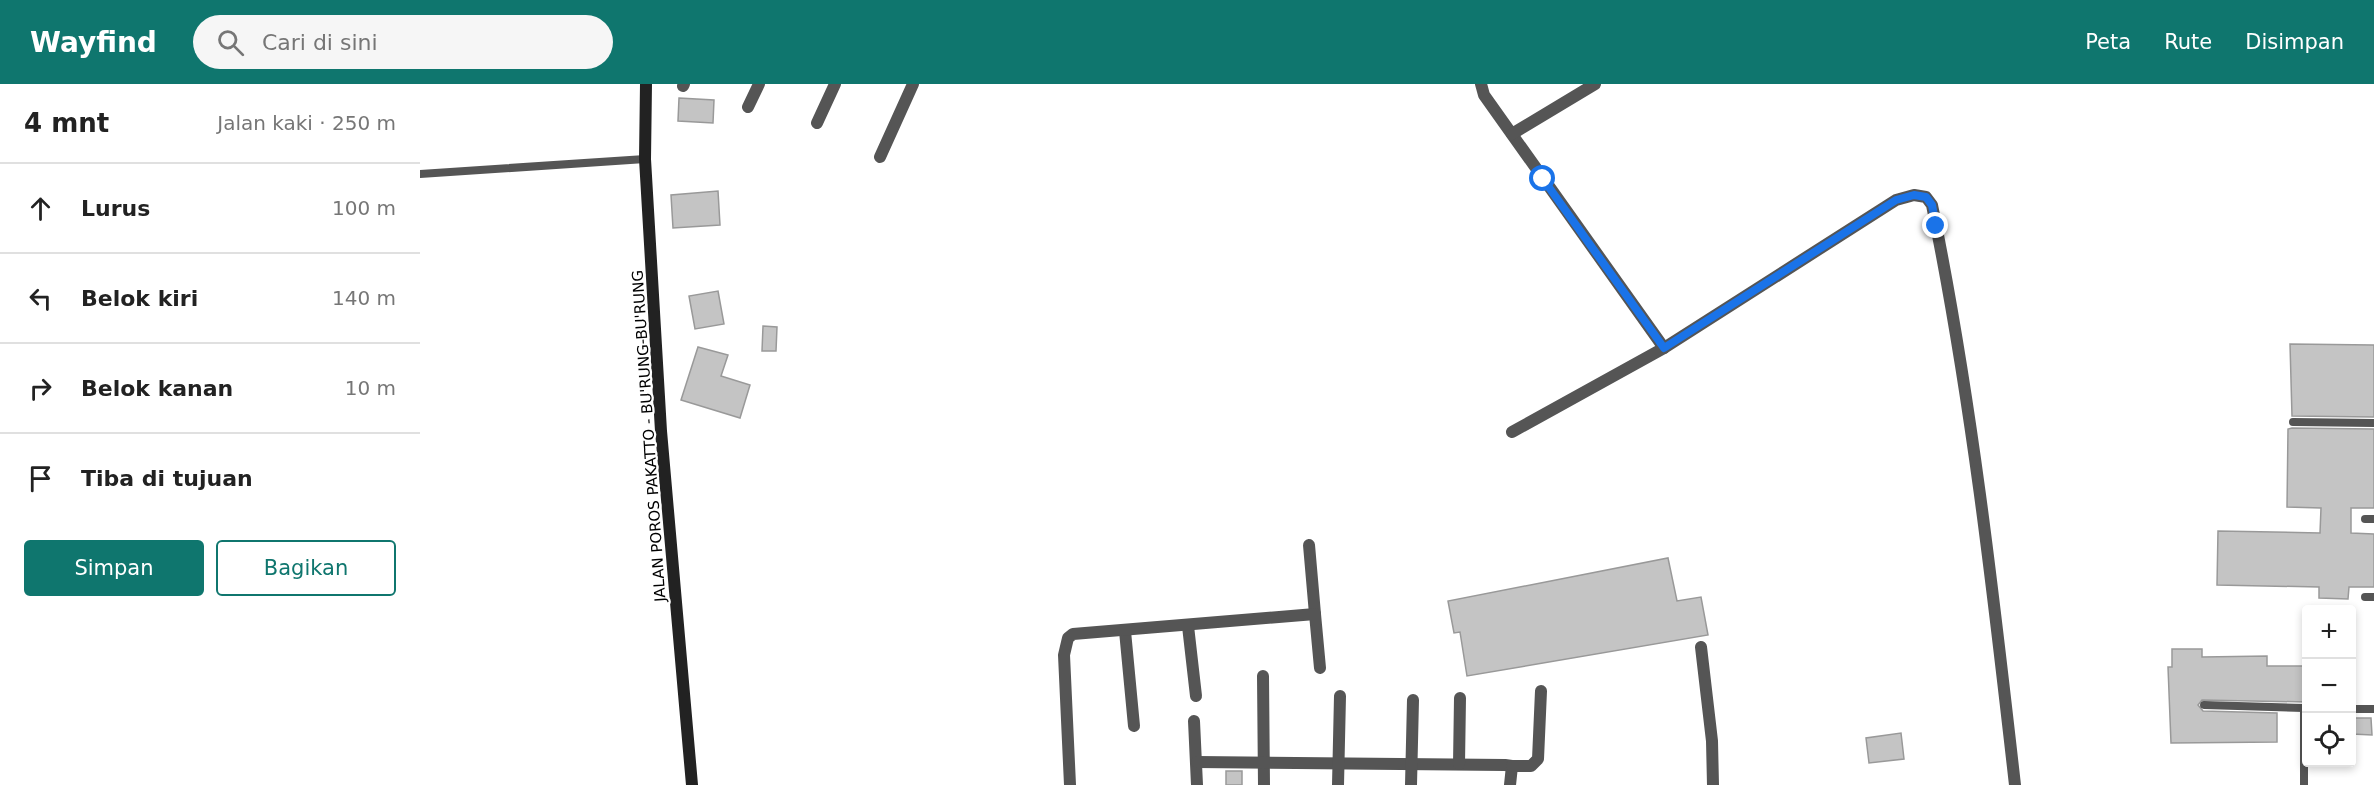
<!DOCTYPE html>
<html lang="id">
<head>
<meta charset="utf-8">
<style>
	:root { --surface:#fff; --page:#f6f6f6; --text:#222; --muted:#767676; --line:#e0e0e0; --accent:#0f766e }
	body { margin:0; font-family:"DejaVu Sans",sans-serif; background:var(--page); color:var(--text) }
	.controls { position:absolute; right:18px; bottom:18px; display:grid; overflow:hidden; border-radius:6px; box-shadow:0 3px 9px #0003 }
	.controls button { width:54px; height:54px; display:grid; place-items:center; padding:0; border:0; border-bottom:2px solid var(--line); background:var(--surface); color:var(--text); font:30px sans-serif }
	.stop { position:absolute; width:18px; height:18px; margin:-14px; border:4px solid #1a73e8; border-radius:50%; background:#fff }
	.stop.end { background:#1a73e8; border-color:#fff; box-shadow:0 2px 6px #0008 }
	.list { margin:0; padding:0; list-style:none }
	h2 { display:flex; justify-content:space-between; align-items:center; height:78px; margin:0; padding:0 24px; font-size:26px }
	h2 small { font-size:20px; font-weight:400; color:var(--muted) }
	.list li { display:grid; grid-template-columns:39px 1fr auto; gap:18px; align-items:center; box-sizing:border-box; height:90px; padding:0 24px; border-top:2px solid var(--line) }
	.list b { display:block; font-size:22px; white-space:nowrap }
	.list em { font-size:20px; font-style:normal; color:var(--muted) }
	.actions { display:flex; gap:12px; padding:18px 24px }
	.actions a { flex:1; padding:14px 0; border:2px solid var(--accent); border-radius:6px; text-align:center; font-size:21px; color:var(--accent) }
	.actions .main { background:var(--accent); color:#fff }
	.icon { flex:none; width:33px; height:33px; fill:none; stroke:currentColor; stroke-width:2; stroke-linecap:round; stroke-linejoin:round }
	.map { position:relative; flex:none; width:1954px; height:701px; overflow:hidden }
	header { display:flex; align-items:center; gap:36px; box-sizing:border-box; height:84px; padding:0 30px; background:var(--accent); color:#fff }
	header strong { font-size:28px }
	nav { display:flex; gap:33px; margin-inline-start:auto; font-size:21px }
	.search { width:420px; height:54px; background:var(--page); display:flex; align-items:center; gap:15px; box-sizing:border-box; padding:0 21px; border-radius:33px; color:var(--muted); font-size:22px }
	main { display:flex }
	aside { flex:1; background:var(--surface) }
	.map>svg:first-child { display:block }
	.building { fill:#c4c4c4; stroke:#999; stroke-width:1.5 }
	.lines { fill:none; stroke-linecap:round; stroke-linejoin:round }
	.service { stroke:#555; stroke-width:8 }
	.minor { stroke:#555; stroke-width:12 }
	.secondary { stroke:#222; stroke-width:12 }
	.route { stroke:#1a73e8; stroke-width:8 }
	.labels { text-anchor:middle; stroke-width:4.5; stroke-linejoin:round; paint-order:stroke }
	.street-label { font-size:15px; fill:#000; stroke:#fff }
</style>
</head>
<body>
<header>
<strong>Wayfind</strong>
<div class="search"><svg class="icon" aria-label="search" viewBox="0 0 24 24"><circle cx="10" cy="10" r="6"/><path d="M15 15l6 6"/></svg>Cari di sini</div>
<nav><a>Peta</a><a>Rute</a><a>Disimpan</a></nav>
</header>
<main>
<aside>
<h2>4 mnt<small>Jalan kaki · 250 m</small></h2>
<ul class="list">
<li><svg class="icon" aria-label="ahead" viewBox="0 0 24 24"><path d="M12 20V5M6 11l6-6 6 6"/></svg><div><b>Lurus</b></div><em>100 m</em></li>
<li><svg class="icon" aria-label="left" viewBox="0 0 24 24"><path d="M17 20v-9H6M10 6l-5 5 5 5"/></svg><div><b>Belok kiri</b></div><em>140 m</em></li>
<li><svg class="icon" aria-label="right" viewBox="0 0 24 24"><path d="M7 20v-9h11M14 6l5 5-5 5"/></svg><div><b>Belok kanan</b></div><em>10 m</em></li>
<li><svg class="icon" aria-label="arrive" viewBox="0 0 24 24"><path d="M6 21V4h12l-3 4 3 4H6"/></svg><div><b>Tiba di tujuan</b></div></li>
</ul>
<div class="actions"><a class="main">Simpan</a><a>Bagikan</a></div>
</aside>
<div class="map">
<svg width="1954" height="701" viewBox="0 0 1954 701">
	<rect width="100%" height="100%" fill="#fff"/>
	<!-- building -->
	<g class="building">
		<path d="M259,14L294,16L293,39L258,37Z"/>
		<path d="M298,107L300,141L253,144L251,111Z"/>
		<path d="M298,207L304,240L275,245L269,212Z"/>
		<path d="M343,242L357,243L356,267H342Z"/>
		<path d="M1870,260L1954,261V333L1872,332Z"/>
		<path d="M278,263L308,271L301,292L330,301L320,334L261,316Z"/>
		<path d="M1872,344L1954,345V424H1931V449L1954,450V503H1929L1928,515L1899,514V503L1797,501L1798,447L1900,449L1901,424L1867,423L1868,345Z"/>
		<path d="M1248,474L1257,517L1281,513L1288,551L1047,592L1040,548L1034,549L1028,517Z"/>
		<path d="M1752,565H1782V573L1847,572V582H1887V618L1782,616L1778,621L1783,627L1857,629V658L1751,659L1748,583H1752Z"/>
		<path d="M1932,634H1951L1952,651L1932,650Z"/>
		<path d="M1481,649L1484,675L1449,679L1446,654Z"/>
		<rect x="806" y="687" width="16" height="14"/>
	</g>
	<g class="lines">
		<!-- service -->
		<g class="service">
			<path d="M0,90L225,75"/>
			<path d="M1873,338L1954,339"/>
			<path d="M1945,435H1954"/>
			<path d="M1945,513H1954"/>
			<path d="M1784,621L1884,624"/>
			<path d="M1932,625H1954"/>
			<path d="M1884,701V624H1886"/>
		</g>
		<!-- minor -->
		<g class="minor">
			<path d="M1061,0L1064,11L1244,264"/>
			<path d="M263,2L264,0"/>
			<path d="M328,23L339,0"/>
			<path d="M397,39L415,0"/>
			<path d="M1092,50L1175,0"/>
			<path d="M460,73L493,0"/>
			<path d="M1092,348L1244,264L1476,116L1494,111L1506,113L1512,121C1551,312 1573,507 1595,701"/>
			<path d="M889,461L895,530"/>
			<path d="M768,542L776,612"/>
			<path d="M705,547L714,642"/>
			<path d="M1281,563L1292,657L1293,701"/>
			<path d="M843,592L844,701"/>
			<path d="M774,637L777,701"/>
			<path d="M777,678L1085,681L1092,682L1090,701"/>
			<path d="M1039,680L1040,614"/>
			<path d="M1092,682H1111L1118,675L1121,607"/>
			<path d="M650,701L644,571L648,554L653,550L895,530L900,584"/>
			<path d="M918,701L920,612"/>
			<path d="M991,701L993,616"/>
		</g>
		<!-- secondary -->
		<path class="secondary" d="M226,0L225,75L241,347L272,701"/>
	</g>
	<g class="lines">
		<!-- route -->
		<path class="route" d="M1123,95L1244,264L1476,116L1494,111L1506,113L1512,121L1516,142"/>
	</g>
	<g class="labels">
		<!-- street labels -->
		<g class="street-label">
			<text transform="translate(229 352) rotate(-94)" y="5">JALAN POROS PAKATTO - BU'RUNG-BU'RUNG</text>
		</g>
	</g>
</svg>
<div class="controls">
<button>+</button>
<button>−</button>
<button><svg class="icon" aria-label="locate" viewBox="0 0 24 24"><circle cx="12" cy="12" r="6"/><path d="M12 2v4M12 18v4M2 12h4M18 12h4"/></svg></button>
</div>
<div class="stop" style="left:1123px;top:95px"></div>
<div class="stop end" style="left:1516px;top:142px"></div>
</div>
</main>
</body>
</html>
